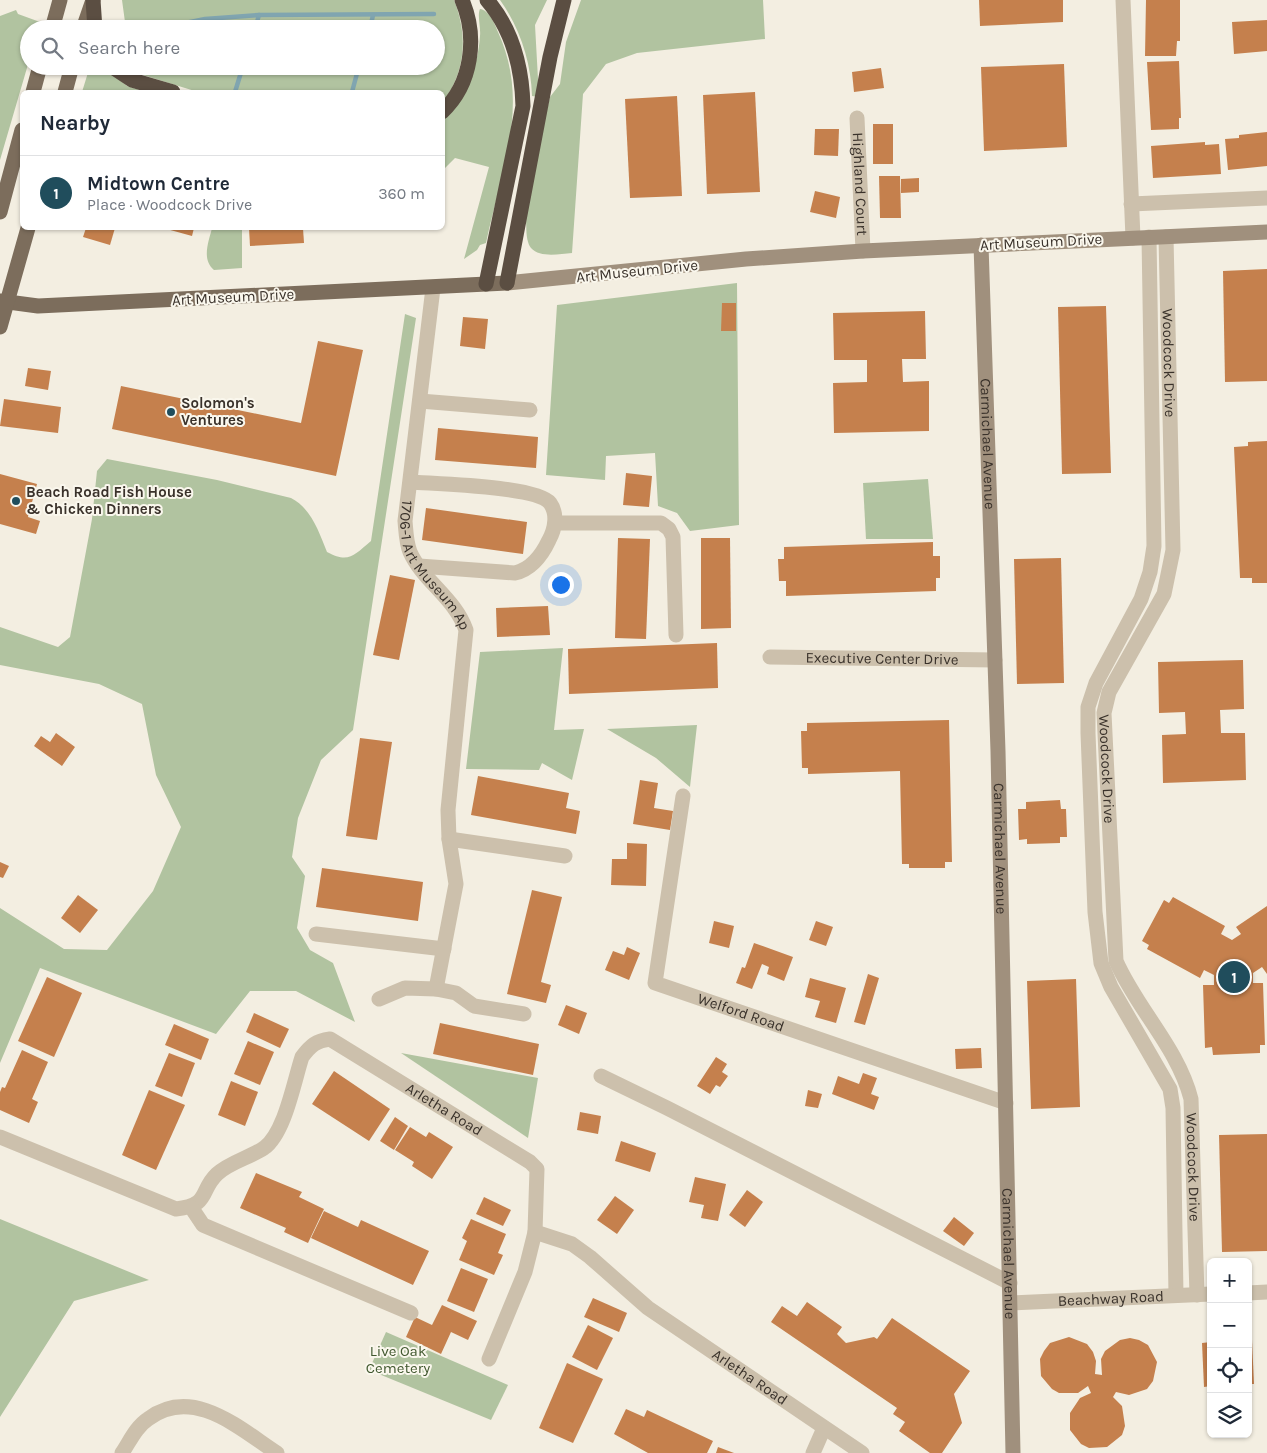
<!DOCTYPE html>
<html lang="en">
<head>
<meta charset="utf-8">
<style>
	:root { --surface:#fff; --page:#f2f2f3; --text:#1f2937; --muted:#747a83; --line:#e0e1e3; --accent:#204d5c }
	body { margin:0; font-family:Karla,sans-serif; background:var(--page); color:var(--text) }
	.controls { position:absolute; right:15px; bottom:15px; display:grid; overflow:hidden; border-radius:8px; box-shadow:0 1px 4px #0004 }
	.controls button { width:45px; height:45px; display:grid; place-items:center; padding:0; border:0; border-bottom:1px solid var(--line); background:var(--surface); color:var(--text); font:25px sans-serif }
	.you { position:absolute; left:560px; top:584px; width:18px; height:18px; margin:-12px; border:4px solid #fff; border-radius:50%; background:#1a73e8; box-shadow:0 0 0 8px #1a73e833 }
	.badge { display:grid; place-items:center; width:32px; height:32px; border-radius:50%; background:var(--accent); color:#fff; font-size:16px; font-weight:700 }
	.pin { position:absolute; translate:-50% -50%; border:2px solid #fff; box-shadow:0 1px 5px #0006 }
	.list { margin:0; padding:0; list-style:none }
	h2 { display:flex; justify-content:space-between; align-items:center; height:65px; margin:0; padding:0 20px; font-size:21px }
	h2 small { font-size:16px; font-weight:400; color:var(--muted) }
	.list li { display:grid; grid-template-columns:32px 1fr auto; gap:15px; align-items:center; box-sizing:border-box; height:75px; padding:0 20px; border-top:1px solid var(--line) }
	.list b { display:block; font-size:19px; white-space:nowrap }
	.list p { margin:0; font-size:16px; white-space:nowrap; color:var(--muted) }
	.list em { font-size:16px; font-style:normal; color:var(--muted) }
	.icon { flex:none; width:28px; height:28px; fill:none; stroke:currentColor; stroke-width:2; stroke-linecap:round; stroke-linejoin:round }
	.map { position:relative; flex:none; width:1267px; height:1453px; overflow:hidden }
	.search { position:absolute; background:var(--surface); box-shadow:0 1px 4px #0004; left:20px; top:20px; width:425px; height:55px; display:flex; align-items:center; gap:12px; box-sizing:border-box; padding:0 18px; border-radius:28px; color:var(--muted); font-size:19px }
	.panel { position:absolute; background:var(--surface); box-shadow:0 1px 4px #0004; left:20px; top:90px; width:425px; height:140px; border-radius:8px }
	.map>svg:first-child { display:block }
	.green { fill:#b1c3a0 }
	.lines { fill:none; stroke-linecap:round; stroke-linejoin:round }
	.stream { stroke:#80a5b0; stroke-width:4.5 }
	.building { fill:#c5804d }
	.street { stroke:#ccc0ac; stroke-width:15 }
	.secondary { stroke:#a0907d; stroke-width:15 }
	.primary { stroke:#7c6d5c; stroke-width:15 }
	.highway { stroke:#5b4e42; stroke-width:15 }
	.poi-dot { fill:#204d5c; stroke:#faf7ed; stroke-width:2 }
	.labels { text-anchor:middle; stroke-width:4; stroke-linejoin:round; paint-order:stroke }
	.street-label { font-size:15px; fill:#3a322b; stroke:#faf7ed }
	.poi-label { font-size:15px; font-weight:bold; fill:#3a322b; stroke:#faf7ed; text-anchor:start }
	.park-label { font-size:15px; fill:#41582f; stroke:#faf7ed }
</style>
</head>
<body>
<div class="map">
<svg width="1267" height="1453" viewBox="0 0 1267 1453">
	<rect width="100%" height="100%" fill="#f3eee1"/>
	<!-- green -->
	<g class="green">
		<path d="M122,0H454C468,35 466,71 443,102L442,92H198L130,71L124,66H436V29H123L125,22Z"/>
		<path d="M500,0H547L535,25L539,97L532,96C531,62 520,28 500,0Z"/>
		<path d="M581,0H763L765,39L637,53L606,64L583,94L572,253C559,254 540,258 531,248C515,229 544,123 550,97L560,84L566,42Z"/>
		<path d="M480,9C489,10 495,24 498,32C531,104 501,171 486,243L480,245L477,250L464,259L489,167L455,158L443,170V120C465,97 478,68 480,36C481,28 477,15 480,9Z"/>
		<path d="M16,10L18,14L40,22L38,29H29V61L0,160V16Z"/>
		<path d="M90,66H102L127,86L146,92H82Z"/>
		<path d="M212,228H242V268L214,270C201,259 209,241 212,228Z"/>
		<path d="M737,283L739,525L690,531L677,513L658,506L655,453L606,456L605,480L546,475L557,305Z"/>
		<path d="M405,314L416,318L353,730L321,760L298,818L292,857L305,876L297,928L310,950L333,963L355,1022L296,991H250L216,1034L40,968L0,1063V908L64,949L107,950L153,891L181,827L156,775L142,704L99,684L0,665V627L58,647L70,637L92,519L97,471L107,459L217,480L291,498C311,508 319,532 327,552C349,564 354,555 371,541Z"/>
		<path d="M928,479L933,539H866L863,483Z"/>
		<path d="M563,648L554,730L584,729L572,780L542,763L539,770L466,769L480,652Z"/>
		<path d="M697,725L690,787L656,758L607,729Z"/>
		<path d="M401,1053L538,1078L528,1138Z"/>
		<path d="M0,1219L149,1280L74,1301L0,1417Z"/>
		<path d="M386,1332L508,1385L491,1420L369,1370Z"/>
	</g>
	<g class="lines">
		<!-- stream -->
		<g class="stream">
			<path d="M156,29L205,19L259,15L434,14"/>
			<path d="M255,29L259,15"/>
			<path d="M370,29L373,15"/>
			<path d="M235,92L243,66"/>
			<path d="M352,92L359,66"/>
		</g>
	</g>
	<!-- building -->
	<g class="building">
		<path d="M979,0H1063V22L980,26Z"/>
		<path d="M1146,0H1180V41H1177L1176,56H1145Z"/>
		<path d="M1267,20V51L1234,54L1232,22Z"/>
		<path d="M1179,61L1181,118H1179V129L1151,130L1147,62Z"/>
		<path d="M1064,64L1067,147L984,151L981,67Z"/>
		<path d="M881,68L884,88L854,92L852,72Z"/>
		<path d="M755,92L760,192L707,194L703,95Z"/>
		<path d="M677,96L682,196L630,198L625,99Z"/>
		<rect x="873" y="124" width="20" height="40"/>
		<path d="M815,129H839L838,156L814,155Z"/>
		<path d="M1267,132V166L1228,170L1225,139L1239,138V135Z"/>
		<path d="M1205,142V145L1219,144L1221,174L1153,178L1151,146Z"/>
		<path d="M879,176H900L901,218H880Z"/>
		<path d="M919,178V192L901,193V179Z"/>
		<path d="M815,191L840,197L836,218L810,212Z"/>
		<path d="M86,228H115L110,245L83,237Z"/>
		<path d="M163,228H194L192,236Z"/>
		<path d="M249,228H303L304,243L250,246Z"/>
		<path d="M1267,269V381L1225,382L1223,271Z"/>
		<path d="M722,303H736V331H721Z"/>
		<path d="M1106,306L1111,473L1062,474L1058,307Z"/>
		<path d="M925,311L926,359H902L903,382L929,381V431L834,433L833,383L867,382V360H834L833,313Z"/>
		<path d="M463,317L488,319L485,349L460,346Z"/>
		<path d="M318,341L363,350L336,476L112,429L121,386L301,423Z"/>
		<path d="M28,368L51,371L48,390L25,386Z"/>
		<path d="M4,399L61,407L58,433L0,426Z"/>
		<path d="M438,428L538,437L536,468L435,460Z"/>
		<path d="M1267,441V583H1252V578H1240L1234,447L1248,446V442Z"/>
		<path d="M626,473L652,476L649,507L623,505Z"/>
		<path d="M0,474L37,484L28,517L40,521L36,534L0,524Z"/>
		<path d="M426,508L527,522L523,554L422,540Z"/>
		<path d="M618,538L650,539L646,639L615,638Z"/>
		<path d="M701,538H730L731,628L701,629Z"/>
		<path d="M933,542V556H940V578H936V591L786,596V581H779L778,559H784V547Z"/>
		<path d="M1061,558L1064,683L1017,684L1014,559Z"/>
		<path d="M390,575L415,580L399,660L373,655Z"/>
		<path d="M548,606L550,635L497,637L496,608Z"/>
		<path d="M717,643L718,688L569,694L568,649Z"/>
		<path d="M1243,660L1244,709L1220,710L1221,733H1245L1246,780L1163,783L1162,735L1186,734L1185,712L1159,713L1158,662Z"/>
		<path d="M949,720L952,862H945V868H909V864H902L900,771L808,774V768H802L801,731H807V723Z"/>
		<path d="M56,733L75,747L62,766L34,746L41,736L50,742Z"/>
		<path d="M360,738L392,742L377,840L346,836Z"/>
		<path d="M478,776L569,793L566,808L580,811L576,834L471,815Z"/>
		<path d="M640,780L658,783L654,808L673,811L670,830L633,824Z"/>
		<path d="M1060,800L1061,809H1066L1067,837H1060V843L1027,844V839L1019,840L1018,809H1026V802Z"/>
		<path d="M627,843L647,844L646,886L611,885L612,859H627Z"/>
		<path d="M0,862L9,866L3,878L0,877Z"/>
		<path d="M322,868L423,882L418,921L316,907Z"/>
		<path d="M532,890L562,897L541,982L551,985L546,1003L507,994Z"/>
		<path d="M78,895L98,910L80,933L61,918Z"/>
		<path d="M1173,897L1225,926L1221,934L1232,940L1241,934L1236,927L1267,906V974L1262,967L1253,973V983H1263L1265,1045H1260V1053L1213,1055L1212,1047L1205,1048L1203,985H1214V975L1204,970L1200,978L1147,949L1149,945L1142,941L1164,900L1169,903Z"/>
		<path d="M714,921L734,926L729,948L709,943Z"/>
		<path d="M816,921L833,927L826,946L809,940Z"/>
		<path d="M754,943L793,957L784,981L767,974L769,967L762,964L752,989L736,983L742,967L745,968Z"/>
		<path d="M627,947L640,953L629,980L605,970L613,951L624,955Z"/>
		<path d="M868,974L879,978L865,1025L854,1022Z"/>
		<path d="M47,977L82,993L54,1057L18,1041Z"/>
		<path d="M810,978L846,988L836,1023L815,1017L820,1001L805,997Z"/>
		<path d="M1076,979L1080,1107L1031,1109L1027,981Z"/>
		<path d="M566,1005L587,1013L579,1034L558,1025Z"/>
		<path d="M254,1013L289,1029L280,1048L246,1032Z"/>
		<path d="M440,1023L539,1044L533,1075L433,1054Z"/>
		<path d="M174,1024L209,1039L201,1060L165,1045Z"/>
		<path d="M248,1041L274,1052L260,1085L234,1074Z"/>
		<path d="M981,1048L982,1068L956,1069L955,1049Z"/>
		<path d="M22,1050L48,1062L32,1099L38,1102L29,1123L0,1110V1092L2,1087L5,1088Z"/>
		<path d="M169,1053L195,1063L182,1097L155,1086Z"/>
		<path d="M716,1057L727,1064L722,1072L728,1076L720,1087L716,1085L710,1094L697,1086Z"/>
		<path d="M334,1071L390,1109L369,1141L312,1104Z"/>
		<path d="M863,1073L877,1078L871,1094L879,1097L874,1110L832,1094L838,1076L859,1084Z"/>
		<path d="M231,1081L258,1092L245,1126L218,1115Z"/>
		<path d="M149,1090L185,1105L156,1170L122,1155Z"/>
		<path d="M808,1090L822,1094L818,1108L805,1106Z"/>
		<path d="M580,1112L601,1116L598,1134L577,1130Z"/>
		<path d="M395,1117L408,1126L394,1150L380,1141Z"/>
		<path d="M410,1127L426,1137L429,1132L453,1147L432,1179L412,1166L414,1162L395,1150Z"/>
		<path d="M1267,1134V1251L1222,1252L1219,1135Z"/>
		<path d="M621,1141L656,1153L650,1172L615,1161Z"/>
		<path d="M256,1173L302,1192L299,1197L324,1209L308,1243L284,1232L286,1228L240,1208Z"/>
		<path d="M695,1177L726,1184L718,1221L701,1218L704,1205L689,1202Z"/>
		<path d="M747,1190L763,1202L745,1227L729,1215Z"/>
		<path d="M615,1196L634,1210L617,1234L597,1220Z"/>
		<path d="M484,1197L511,1210L503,1226L476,1214Z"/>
		<path d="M324,1211L358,1227L361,1220L429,1251L413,1285L311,1238Z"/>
		<path d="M954,1217L974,1233L964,1246L943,1231Z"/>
		<path d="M471,1219L506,1234L498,1253L503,1255L494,1275L459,1260L467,1241L462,1238Z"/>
		<path d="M461,1268L488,1279L474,1312L447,1301Z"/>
		<path d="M593,1298L627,1313L619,1332L584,1317Z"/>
		<path d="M807,1302L842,1327L837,1334L846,1343L874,1337L877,1339L892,1318L970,1371L954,1394L962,1423L942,1453H930L899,1431L905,1422L893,1414L897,1408L771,1322L782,1306L797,1316Z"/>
		<path d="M442,1305L477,1321L468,1340L451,1332L441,1354L406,1337L415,1317L432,1325Z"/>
		<path d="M588,1325L613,1338L597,1370L572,1357Z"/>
		<path d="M1069,1337L1087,1344L1093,1352L1096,1361L1095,1374L1102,1375L1101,1359L1105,1351L1120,1340L1130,1338L1139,1340L1148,1345L1157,1362L1153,1381L1147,1389L1129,1395L1116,1392L1113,1397L1122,1406L1125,1426L1122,1435L1107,1447L1089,1448L1081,1444L1070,1430V1413L1080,1398L1091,1393L1088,1386L1078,1393H1059L1052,1389L1041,1376L1040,1359L1044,1351L1050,1343Z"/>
		<path d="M1248,1340H1252L1254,1384H1248Z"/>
		<path d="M1211,1342V1386L1204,1387L1202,1343Z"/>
		<path d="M567,1363L603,1379L573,1443L539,1428Z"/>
		<path d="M626,1409L644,1417L647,1410L713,1441L707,1453H648L614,1434Z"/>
		<path d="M718,1447L734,1453H716Z"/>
	</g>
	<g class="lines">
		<!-- street -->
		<g class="street">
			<path d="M1123,0L1133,238"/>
			<path id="s1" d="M857,118L863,251"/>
			<path d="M1131,204L1267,198"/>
			<path d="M1149,237L1154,546L1150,572L1141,599L1096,683L1088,707V733L1095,912L1101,963L1111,987L1170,1089L1173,1108L1176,1295"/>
			<path id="s2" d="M1166,237L1173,550L1164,594L1109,692L1104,713L1116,961C1137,1009 1178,1048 1191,1099L1197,1295"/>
			<path id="s3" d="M433,288L405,521C406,531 406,542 410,552C423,581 455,598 466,630L448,810L449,839L456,884L436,989"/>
			<path d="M420,401L530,410"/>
			<path d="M411,482C436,484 536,486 550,503C558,514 555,529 549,540C542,555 532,569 515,573L419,566"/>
			<path d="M555,523H661L669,529L673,537L676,635"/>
			<path id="s4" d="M770,657L995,660"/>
			<path id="s5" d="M683,796L655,983L1006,1103"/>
			<path d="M449,839L565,856"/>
			<path d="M316,934L444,949"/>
			<path d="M379,999L405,988L436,989L456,993L474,1006L524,1014"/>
			<path d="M601,1076L667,1108L1010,1283"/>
			<path id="s6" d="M0,1137L176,1209C211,1205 199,1191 217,1174C230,1162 249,1158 264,1148C285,1133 294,1081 302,1057C311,1045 316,1041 330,1039L530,1162L537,1169L535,1232L572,1244L590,1257L648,1308L862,1453"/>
			<path d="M191,1207L203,1225L411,1313"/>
			<path d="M1248,1293L1267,1292"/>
			<path id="s7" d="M1011,1303L1211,1294"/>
			<path d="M489,1359L525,1272L535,1232"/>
			<path d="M122,1453C130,1441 136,1427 148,1419C193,1385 240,1429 277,1453"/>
			<path d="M813,1453L824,1428"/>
		</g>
		<!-- secondary -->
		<g class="secondary">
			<path id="s8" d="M981,245L998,751L1013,1453"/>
			<path d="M507,283L746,259L863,251L1267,232"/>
		</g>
		<!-- primary -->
		<g class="primary">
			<path d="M52,29L60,0"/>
			<path d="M83,29L93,0"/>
			<path d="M33,92L40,66"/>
			<path d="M65,92L72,66"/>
			<path d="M0,212L22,130"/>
			<path d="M0,301L38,306L507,283"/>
			<path d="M0,327L28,228"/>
		</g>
		<!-- highway -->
		<g class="highway">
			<path d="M93,0L95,29"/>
			<path d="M111,66L132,80L173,92"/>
			<path d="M442,112C472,84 478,37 462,0"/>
			<path d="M507,283L550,57L564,0"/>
			<path d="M486,284L523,106C522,68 512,29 487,0"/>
		</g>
	</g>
	<!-- markers -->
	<g class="poi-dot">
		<circle cx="171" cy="412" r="5"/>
		<circle cx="16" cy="501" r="5"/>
	</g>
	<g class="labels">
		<!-- street labels -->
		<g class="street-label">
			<text dy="5" stroke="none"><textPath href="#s1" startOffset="66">Highland Court</textPath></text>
			<text transform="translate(1041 242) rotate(-3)" y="5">Art Museum Drive</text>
			<text transform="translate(637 271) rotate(-6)" y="5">Art Museum Drive</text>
			<text transform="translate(233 297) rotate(-3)" y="5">Art Museum Drive</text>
			<text dy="5" stroke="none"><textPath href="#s2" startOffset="126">Woodcock Drive</textPath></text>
			<text dy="5" stroke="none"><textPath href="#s8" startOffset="199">Carmichael Avenue</textPath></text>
			<text dy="5" stroke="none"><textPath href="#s3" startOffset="288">1706-1 Art Museum Ap</textPath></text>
			<text dy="5" stroke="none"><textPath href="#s4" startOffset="112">Executive Center Drive</textPath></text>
			<text dy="5" stroke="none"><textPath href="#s2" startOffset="548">Woodcock Drive</textPath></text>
			<text dy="5" stroke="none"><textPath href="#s8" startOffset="604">Carmichael Avenue</textPath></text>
			<text dy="5" stroke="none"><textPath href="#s5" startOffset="280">Welford Road</textPath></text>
			<text dy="5" stroke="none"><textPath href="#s6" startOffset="570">Arletha Road</textPath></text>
			<text dy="5" stroke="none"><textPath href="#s2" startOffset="966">Woodcock Drive</textPath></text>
			<text dy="5" stroke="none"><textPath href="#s8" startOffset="1009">Carmichael Avenue</textPath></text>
			<text dy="5" stroke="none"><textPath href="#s7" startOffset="100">Beachway Road</textPath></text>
			<text dy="5" stroke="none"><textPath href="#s6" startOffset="1005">Arletha Road</textPath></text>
		</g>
		<!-- poi labels -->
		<g class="poi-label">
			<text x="181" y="408">Solomon's<tspan x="181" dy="17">Ventures</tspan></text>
			<text x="26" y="497">Beach Road Fish House<tspan x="26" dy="17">&amp; Chicken Dinners</tspan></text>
		</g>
		<!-- park labels -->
		<g class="park-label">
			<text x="398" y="1356">Live Oak<tspan x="398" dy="17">Cemetery</tspan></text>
		</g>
	</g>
</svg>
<div class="controls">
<button>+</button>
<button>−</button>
<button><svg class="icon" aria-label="locate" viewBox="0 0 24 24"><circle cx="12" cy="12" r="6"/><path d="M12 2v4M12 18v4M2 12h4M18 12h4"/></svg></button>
<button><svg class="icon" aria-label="layers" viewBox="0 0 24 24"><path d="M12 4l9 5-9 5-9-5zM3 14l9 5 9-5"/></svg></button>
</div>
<div class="you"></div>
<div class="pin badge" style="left:1234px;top:977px">1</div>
<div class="search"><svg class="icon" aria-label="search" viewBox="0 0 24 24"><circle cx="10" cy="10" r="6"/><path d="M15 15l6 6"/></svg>Search here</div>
<section class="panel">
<h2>Nearby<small></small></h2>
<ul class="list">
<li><span class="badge">1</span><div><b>Midtown Centre</b><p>Place · Woodcock Drive</p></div><em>360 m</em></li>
</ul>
</section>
</div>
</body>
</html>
